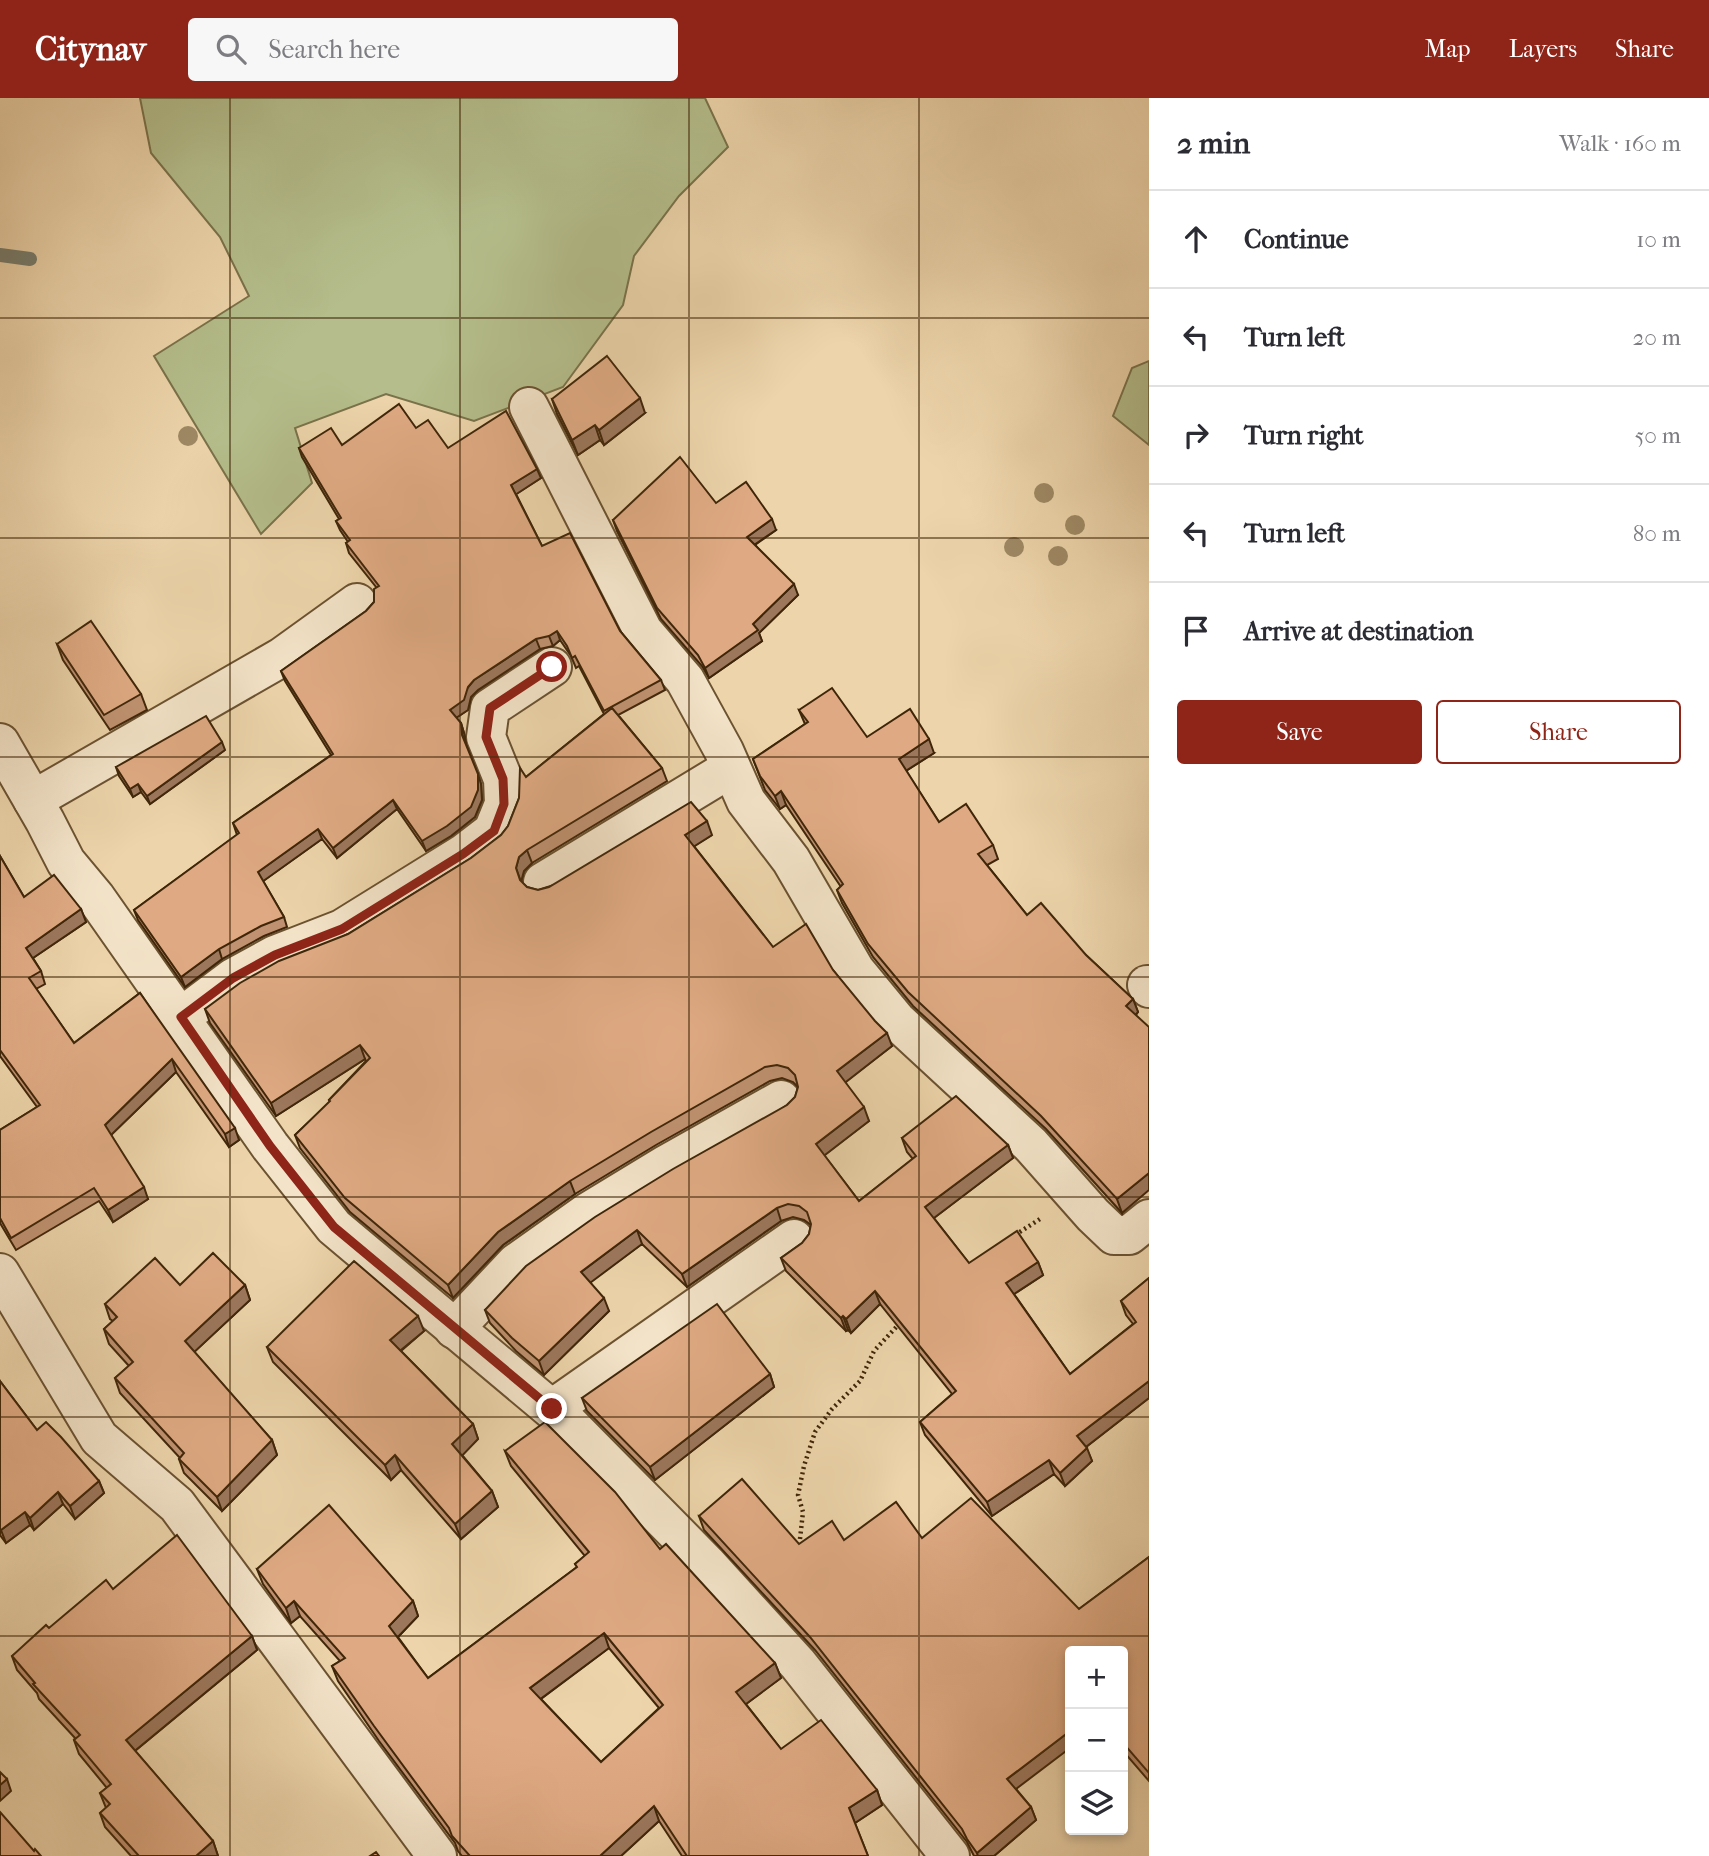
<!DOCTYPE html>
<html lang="en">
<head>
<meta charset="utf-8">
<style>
	:root { --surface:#fff; --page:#f7f7f7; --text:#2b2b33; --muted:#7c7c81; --line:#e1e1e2; --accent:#8f2418 }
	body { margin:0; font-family:"IM FELL French Canon",serif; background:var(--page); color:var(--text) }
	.controls { position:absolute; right:21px; bottom:21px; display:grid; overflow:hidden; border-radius:7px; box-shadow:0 4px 10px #0003 }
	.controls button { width:63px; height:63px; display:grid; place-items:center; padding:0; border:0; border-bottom:2px solid var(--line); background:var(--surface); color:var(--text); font:35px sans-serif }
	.stop { position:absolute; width:21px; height:21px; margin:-16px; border:5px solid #8f2418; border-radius:50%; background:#fff }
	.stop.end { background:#8f2418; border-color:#fff; box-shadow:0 2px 7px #0008 }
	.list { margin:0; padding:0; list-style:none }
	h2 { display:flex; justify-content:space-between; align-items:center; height:91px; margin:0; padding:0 28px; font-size:30px }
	h2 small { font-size:23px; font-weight:400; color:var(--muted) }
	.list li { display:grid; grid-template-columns:46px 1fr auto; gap:21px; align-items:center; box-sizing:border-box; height:98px; padding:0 28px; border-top:2px solid var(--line) }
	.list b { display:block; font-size:26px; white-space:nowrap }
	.list em { font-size:23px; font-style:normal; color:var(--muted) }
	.actions { display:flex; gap:14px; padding:21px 28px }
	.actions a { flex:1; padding:16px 0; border:2px solid var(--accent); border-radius:7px; text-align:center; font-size:24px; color:var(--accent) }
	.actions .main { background:var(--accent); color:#fff }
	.icon { flex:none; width:38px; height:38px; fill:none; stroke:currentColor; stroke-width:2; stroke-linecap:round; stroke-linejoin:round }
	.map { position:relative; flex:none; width:1149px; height:1758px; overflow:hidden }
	header { display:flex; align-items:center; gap:42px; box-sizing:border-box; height:98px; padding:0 35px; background:var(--accent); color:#fff }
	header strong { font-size:33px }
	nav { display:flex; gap:38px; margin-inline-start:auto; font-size:24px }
	.search { width:490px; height:63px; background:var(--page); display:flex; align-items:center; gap:18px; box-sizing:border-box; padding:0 24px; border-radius:7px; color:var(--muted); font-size:26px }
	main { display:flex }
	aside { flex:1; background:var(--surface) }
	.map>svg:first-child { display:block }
	.green { fill:#b4bd8b; stroke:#7a724a; stroke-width:2 }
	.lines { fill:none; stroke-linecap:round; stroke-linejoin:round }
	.stream { stroke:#777d6e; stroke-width:14 }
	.minor-casing { stroke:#6b5231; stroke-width:42 }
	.path { stroke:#402609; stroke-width:4.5; stroke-dasharray:2 3.5; stroke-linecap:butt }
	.minor { stroke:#f3e3c8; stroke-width:38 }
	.tree { fill:#9e8964 }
	.wall { fill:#c09271; stroke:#402609; stroke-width:2; fill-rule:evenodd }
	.shaded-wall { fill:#9c775c; stroke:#402609; stroke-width:2 }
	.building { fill:#dfaa83; stroke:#402609; stroke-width:2; fill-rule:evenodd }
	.route { stroke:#8f2418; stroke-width:9 }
	.grid { fill:none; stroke:#402609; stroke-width:2; stroke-opacity:0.55 }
</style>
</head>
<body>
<header>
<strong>Citynav</strong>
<div class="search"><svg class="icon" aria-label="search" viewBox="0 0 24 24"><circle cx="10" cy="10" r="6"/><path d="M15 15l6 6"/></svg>Search here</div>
<nav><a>Map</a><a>Layers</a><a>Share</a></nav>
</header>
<main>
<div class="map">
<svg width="1149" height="1758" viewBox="0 0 1149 1758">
	<rect width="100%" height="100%" fill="#edd4aa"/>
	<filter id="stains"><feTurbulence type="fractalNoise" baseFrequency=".00286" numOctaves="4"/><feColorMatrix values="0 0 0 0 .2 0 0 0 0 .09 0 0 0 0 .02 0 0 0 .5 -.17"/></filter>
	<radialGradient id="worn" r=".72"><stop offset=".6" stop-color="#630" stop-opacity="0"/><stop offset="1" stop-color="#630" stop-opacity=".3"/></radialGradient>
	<!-- green -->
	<g class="green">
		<path d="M140,0H705L728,49L679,98L634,158L623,207L563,289L474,323L386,296L295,330L312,385L261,436L154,258L249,198L220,139L151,55Z"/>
		<path d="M1149,263V347L1113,318L1132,270Z"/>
	</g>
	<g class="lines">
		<!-- stream -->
		<path class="stream" d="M0,157L30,161"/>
		<!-- minor casing -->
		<g class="minor-casing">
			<g id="minor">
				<path d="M529,309L643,533L685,582L724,653L746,703L791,762L855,872L897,923L1031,1047L1093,1117L1114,1137H1129L1149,1121"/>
				<path d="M0,645L45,723L66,764L96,800L270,1048L334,1129L569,1326L707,1466L798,1566L950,1758"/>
				<path d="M33,702L282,559L357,505"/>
				<path d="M543,784L731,670"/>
				<path d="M1147,887L1149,890"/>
				<path d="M181,919L233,880L275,857L342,831L463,756L493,733L504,706L503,681L486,639L490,610L552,569"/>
				<path d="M0,1175L99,1340L177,1407L437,1758"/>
				<path d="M454,1231L516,1165L588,1114L667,1066L781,1002"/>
				<path d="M552,1311L794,1141"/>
			</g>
		</g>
		<!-- path -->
		<g class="path">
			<path d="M1015,1137L1040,1121"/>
			<path d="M800,1441L803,1414L798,1397L804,1368L815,1334L832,1311L860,1283L874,1253L900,1225"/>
		</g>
		<!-- minor -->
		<use href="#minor" class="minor"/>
	</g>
	<!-- trees -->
	<g class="tree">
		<circle cx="188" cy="338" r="10"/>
		<circle cx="1044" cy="395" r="10"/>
		<circle cx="1075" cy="427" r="10"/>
		<circle cx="1014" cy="449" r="10"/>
		<circle cx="1058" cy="458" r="10"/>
	</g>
	<!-- wall -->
	<g class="wall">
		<path d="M552,301L645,315L604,347L600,342L578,357L557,316Z"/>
		<path d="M416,330L448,350L541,380L516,396L542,448L620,533L661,582L665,592L618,617L662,670L667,683L532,765L524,773L521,784L527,789L538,792L712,737L694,748L773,849L833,872L892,948L845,984L869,1023L824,1057L859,1103L913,1061L907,1054L902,1040L1008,1047L1013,1060L934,1120L969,1165L1038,1164L1043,1177L1014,1196L1070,1276L1133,1226L1126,1217L1121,1203L1149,1180V1300L1086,1349L1092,1363L1065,1388L1054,1376L992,1418L925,1337L920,1324L952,1296L880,1206L851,1235L848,1232L846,1233L786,1173L781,1160L802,1145L809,1136L811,1127L804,1122L793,1119L781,1123L687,1189L642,1146L590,1184L609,1213L544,1277L516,1253L490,1225L485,1212L787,1007L795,999L798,989L793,984L782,980L770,983L656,1047L575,1096L503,1147L453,1200L350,1114L300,1050L295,1037L330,1004L329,1002L366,963L365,961L276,1018L210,925L205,911L348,836L471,760L501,737L508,728L519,700L526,679L604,616L579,568L576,570L571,558L560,542L553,548L540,551L478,592L471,599L468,612L456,620L461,625L464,635L466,646L481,686L482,702L475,719L451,738L426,753L397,711L337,760L322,741L263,783L284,819L287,829L264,838L222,861L185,889L138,822L134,812L237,737L233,725L331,657L285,583L281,573L366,513L374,504L376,489L349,455L346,445L348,444L340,432L336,423L339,421L302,359L299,350L342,347Z"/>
		<path d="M716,405L776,432L755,447L798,497L759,535L762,543L709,580L702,568L661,521L617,433L613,422Z"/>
		<path d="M57,546L141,596L147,612L110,632L63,562Z"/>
		<path d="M799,612L867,639L934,655L906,673L939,724L993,747L998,761L987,767L1027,817L1086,857L1133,901L1138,914L1136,917L1122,1115L1046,1031L913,908L873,859L842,805L837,792L841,789L786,707L780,711L765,692L753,661L805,626Z"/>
		<path d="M225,652L150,706L141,694L133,699L119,678L116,669Z"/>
		<path d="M0,758L24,799L81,811L86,824L33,860L41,873L45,886L36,891L74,945L140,895L239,1042L229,1049L176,974L111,1037L148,1101L113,1124L99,1103L16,1152L0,1125V1032L37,1009L0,958Z"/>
		<path d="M180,1187H245L250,1202L194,1254L272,1342L277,1357L222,1413L184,1375L179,1361L180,1360L120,1295L115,1280L129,1268L109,1246L104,1231L113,1223L110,1221L105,1206Z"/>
		<path d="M424,1233L401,1253L473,1326L478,1341L462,1357L492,1393L498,1409L461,1441L401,1372L391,1382L273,1264L267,1249Z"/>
		<path d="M770,1276L774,1289L655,1382L587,1313L582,1300Z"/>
		<path d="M0,1283L37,1332L99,1383L104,1395L75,1421L63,1406L34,1432L30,1427L6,1445L0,1437Z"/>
		<path d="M505,1353L660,1451L775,1565L781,1580L746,1606L781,1651L877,1692L882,1707L855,1725L868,1758H682L659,1723L621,1758H462L458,1753L455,1745L379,1643L338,1583L332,1568L340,1563L300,1518L291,1525L263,1486L257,1471L413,1503L418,1518L398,1539L428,1580L577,1469L575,1466L585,1458L511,1368ZM609,1550L659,1610L601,1664L541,1601Z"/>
		<path d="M699,1418L799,1446L844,1442L922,1440L1079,1511L1149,1459V1683L1123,1653V1553L1016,1691L1031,1709L1036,1722L994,1758H974L967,1744L815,1552L704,1432Z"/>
		<path d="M113,1491L252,1538L257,1552L135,1653L213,1743L218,1758H131L105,1729L100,1715L106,1710L100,1695L107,1690L79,1656L74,1642L75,1640L39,1601L37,1595L17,1572L12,1558L49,1530Z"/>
	</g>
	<!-- shaded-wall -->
	<g class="shaded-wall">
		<path d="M640,300L645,315L604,347L599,332Z"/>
		<path d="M595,327L600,342L578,357L572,342Z"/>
		<path d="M537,371L541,380L515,397L511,387Z"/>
		<path d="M772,421L776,432L751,449L747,439Z"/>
		<path d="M794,486L798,497L759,535L762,543L709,580L705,570L753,526Z"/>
		<path d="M557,533L560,542L553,548L549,538Z"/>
		<path d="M536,541L540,551L478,592L471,599L468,612L453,622L450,612L474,582Z"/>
		<path d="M461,625L464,635L466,647L462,637Z"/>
		<path d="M929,641L934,655L904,674L899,661Z"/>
		<path d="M222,644L225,652L150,706L147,698Z"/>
		<path d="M478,676L481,686L482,702L475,719L451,738L426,753L422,743Z"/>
		<path d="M138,686L141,694L133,699L130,691Z"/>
		<path d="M781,693L786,707L780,711L775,698Z"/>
		<path d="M393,702L397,711L337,760L333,750Z"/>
		<path d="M707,723L712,737L690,751L685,737Z"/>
		<path d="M318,731L322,741L262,784L258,774Z"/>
		<path d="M527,752L532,765L524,773L521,784L516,770L519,759Z"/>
		<path d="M81,811L86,824L30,862L26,850Z"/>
		<path d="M219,851L222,861L185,889L181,879Z"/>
		<path d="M1133,901L1138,914L1131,922L1126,908Z"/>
		<path d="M887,935L892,948L842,987L837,973Z"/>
		<path d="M360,947L365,961L276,1018L271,1005Z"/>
		<path d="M172,961L176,974L109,1039L105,1027Z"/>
		<path d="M864,1009L869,1023L821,1060L816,1046Z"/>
		<path d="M235,1030L239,1042L229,1049L225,1036Z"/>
		<path d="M1008,1047L1013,1060L930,1123L925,1109Z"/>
		<path d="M1149,1075V1092L1122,1115L1117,1101Z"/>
		<path d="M570,1083L575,1096L503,1147L453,1200L448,1187L498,1134Z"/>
		<path d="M144,1089L148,1101L113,1124L108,1112Z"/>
		<path d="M777,1110L781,1123L687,1189L682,1176Z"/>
		<path d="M637,1132L642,1146L586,1188L581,1174Z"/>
		<path d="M1038,1164L1043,1177L1011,1198L1006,1185Z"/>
		<path d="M245,1187L250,1202L190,1258L185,1243Z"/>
		<path d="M875,1193L880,1206L851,1235L846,1221Z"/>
		<path d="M604,1200L609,1213L544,1277L539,1263Z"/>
		<path d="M418,1218L424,1233L395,1257L390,1242Z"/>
		<path d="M843,1218L848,1232L846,1233L841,1220Z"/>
		<path d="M770,1276L774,1289L655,1382L650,1369Z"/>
		<path d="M1149,1283V1300L1082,1352L1077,1338Z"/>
		<path d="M473,1326L478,1341L458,1362L452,1346Z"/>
		<path d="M272,1342L277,1357L222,1413L217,1399Z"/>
		<path d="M1087,1350L1092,1363L1065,1388L1060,1375Z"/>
		<path d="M395,1357L401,1372L391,1382L385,1367Z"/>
		<path d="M1049,1362L1054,1376L992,1418L987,1404Z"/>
		<path d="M99,1383L104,1395L75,1421L70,1408Z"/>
		<path d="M492,1393L498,1409L461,1441L455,1426Z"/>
		<path d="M58,1394L63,1406L34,1432L30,1420Z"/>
		<path d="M25,1414L30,1427L6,1445L1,1432Z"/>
		<path d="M294,1503L300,1518L291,1525L286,1510Z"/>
		<path d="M413,1503L418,1518L394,1543L389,1528Z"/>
		<path d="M604,1535L609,1550L535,1605L530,1590Z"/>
		<path d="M252,1538L257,1552L131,1656L126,1642Z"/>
		<path d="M775,1565L781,1580L742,1609L736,1594Z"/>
		<path d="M1070,1633V1650L1012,1694L1007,1681Z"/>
		<path d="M7,1681L11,1693L0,1703V1687Z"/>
		<path d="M877,1692L882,1707L855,1725L849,1710Z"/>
		<path d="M654,1708L659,1723L621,1758H600Z"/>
		<path d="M1031,1709L1036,1722L994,1758H978L977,1755Z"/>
		<path d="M213,1743L218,1758H196Z"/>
	</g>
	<!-- building -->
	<g class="building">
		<path d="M607,258L640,300L599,332L595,327L572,342L552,301Z"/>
		<path d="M399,306L416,330L428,322L448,350L506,313L537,371L511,387L542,448L570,435L620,533L661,582L604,613L575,558L572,560L567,548L557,533L549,538L536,541L474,582L468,589L464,602L450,612L461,625L462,637L478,676V692L471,709L447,728L422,743L393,702L333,750L318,731L258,774L284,819L261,828L219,851L181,879L134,812L239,735L233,725L333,656L281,573L366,513L374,504V491L379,488L346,445L350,442L336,423L341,420L299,350L331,330L342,347Z"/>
		<path d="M680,359L716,405L746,384L772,421L747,439L794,486L753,526L758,532L705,570L698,557L657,510L613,422Z"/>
		<path d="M91,523L141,596L104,617L57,546Z"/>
		<path d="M832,590L867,639L910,611L929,641L899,661L939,724L966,706L993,747L978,756L1027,817L1041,805L1086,857L1133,901L1126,908L1149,929V1075L1117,1101L1041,1018L908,894L868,846L837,792L843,786L781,693L775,698L760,678L753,661L808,624L799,612Z"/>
		<path d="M612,610L662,670L527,752L519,759L516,770L520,782L527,789L538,792L549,789L691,704L707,723L685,737L773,849L806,826L833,872L875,923L887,935L837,973L864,1009L816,1046L859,1103L916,1058L902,1040L956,998L1008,1047L925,1109L969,1165L1017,1133L1038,1164L1006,1185L1070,1276L1136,1224L1121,1203L1149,1180V1283L1077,1338L1087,1350L1060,1375L1049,1362L987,1404L920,1324L956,1293L875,1193L846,1221L843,1218L841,1220L781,1160L802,1145L809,1136L811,1126L807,1114L799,1108L788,1106L777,1110L682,1176L637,1132L581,1174L604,1200L539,1263L512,1240L485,1212L526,1168L595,1119L673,1071L787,1007L795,999L798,989L795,977L788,970L777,967L765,969L651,1034L570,1083L498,1134L448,1187L345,1100L295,1037L330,1003L329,1002L370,960L360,947L271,1005L205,911L240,885L279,863L348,836L471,760L501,737L508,728L519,700L520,670L526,679Z"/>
		<path d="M206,618L222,644L147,698L138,686L130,691L116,669Z"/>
		<path d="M0,758L24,799L54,777L81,811L26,850L41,873L29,880L74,945L140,895L235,1030L225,1036L172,961L105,1027L144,1089L108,1112L94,1090L11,1140L0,1120V1032L40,1007L0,952Z"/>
		<path d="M213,1155L245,1187L185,1243L272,1342L217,1399L179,1361L184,1355L115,1280L133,1264L104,1231L117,1219L105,1206L155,1160L180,1187Z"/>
		<path d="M354,1163L418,1218L390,1242L473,1326L452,1346L492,1393L455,1426L395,1357L385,1367L267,1249Z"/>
		<path d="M717,1206L770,1276L650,1369L582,1300Z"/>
		<path d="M0,1283L37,1332L46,1324L61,1339L99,1383L70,1408L58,1394L30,1420L25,1414L1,1432L0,1431Z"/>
		<path d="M545,1324L615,1394L660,1451L666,1446L775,1565L736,1594L781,1651L821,1622L877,1692L849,1710L868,1758H687L654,1708L600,1758H470L452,1738L449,1730L374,1628L332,1568L345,1560L294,1503L286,1510L257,1471L329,1407L413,1503L389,1528L428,1580L577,1469L575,1466L589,1454L505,1353ZM604,1535L663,1607L601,1664L530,1590Z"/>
		<path d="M742,1381L799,1446L832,1423L844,1442L896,1404L922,1440L971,1400L1079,1511L1149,1459V1675L1123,1645V1553H1070V1633L1007,1681L1031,1709L977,1755L967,1741L962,1731L810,1539L699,1418Z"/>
		<path d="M177,1437L252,1538L126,1642L213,1743L196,1758H139L100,1715L110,1706L100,1695L111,1686L74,1642L80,1637L33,1586L35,1585L12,1558L46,1527L49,1530L106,1482L113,1491Z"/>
		<path d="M0,1674L7,1681L0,1687Z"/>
		<path d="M0,1714L34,1753L35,1751L41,1758H0Z"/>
		<path d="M376,1754L379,1758H370Z"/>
	</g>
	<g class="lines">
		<!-- route -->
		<path class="route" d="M552,1311L334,1129L270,1048L181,919L233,880L275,857L342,831L463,756L494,733L504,706L503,681L486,639L490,610L552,569"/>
	</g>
	<!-- grid -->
	<path class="grid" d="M230,0V1758M460,0V1758M689,0V1758M919,0V1758M0,220H1149M0,440H1149M0,659H1149M0,879H1149M0,1099H1149M0,1319H1149M0,1538H1149"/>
	<rect width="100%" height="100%" filter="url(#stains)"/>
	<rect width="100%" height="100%" fill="url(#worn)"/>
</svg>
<div class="controls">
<button>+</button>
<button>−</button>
<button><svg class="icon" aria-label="layers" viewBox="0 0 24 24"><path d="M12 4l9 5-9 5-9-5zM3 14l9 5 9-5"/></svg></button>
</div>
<div class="stop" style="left:552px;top:569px"></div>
<div class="stop end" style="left:552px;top:1311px"></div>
</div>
<aside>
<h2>2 min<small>Walk · 160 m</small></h2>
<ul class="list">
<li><svg class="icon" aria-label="ahead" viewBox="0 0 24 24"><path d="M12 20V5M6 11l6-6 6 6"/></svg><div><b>Continue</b></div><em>10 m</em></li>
<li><svg class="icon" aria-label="left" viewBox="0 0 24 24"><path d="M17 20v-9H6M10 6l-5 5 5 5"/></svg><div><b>Turn left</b></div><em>20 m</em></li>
<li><svg class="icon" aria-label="right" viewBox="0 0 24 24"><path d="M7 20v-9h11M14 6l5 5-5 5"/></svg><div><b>Turn right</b></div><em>50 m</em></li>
<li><svg class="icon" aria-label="left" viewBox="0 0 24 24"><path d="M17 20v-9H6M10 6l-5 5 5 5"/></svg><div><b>Turn left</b></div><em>80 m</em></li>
<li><svg class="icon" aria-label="arrive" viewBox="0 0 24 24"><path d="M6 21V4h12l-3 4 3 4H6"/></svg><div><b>Arrive at destination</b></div></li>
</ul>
<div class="actions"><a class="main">Save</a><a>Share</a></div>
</aside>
</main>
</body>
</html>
